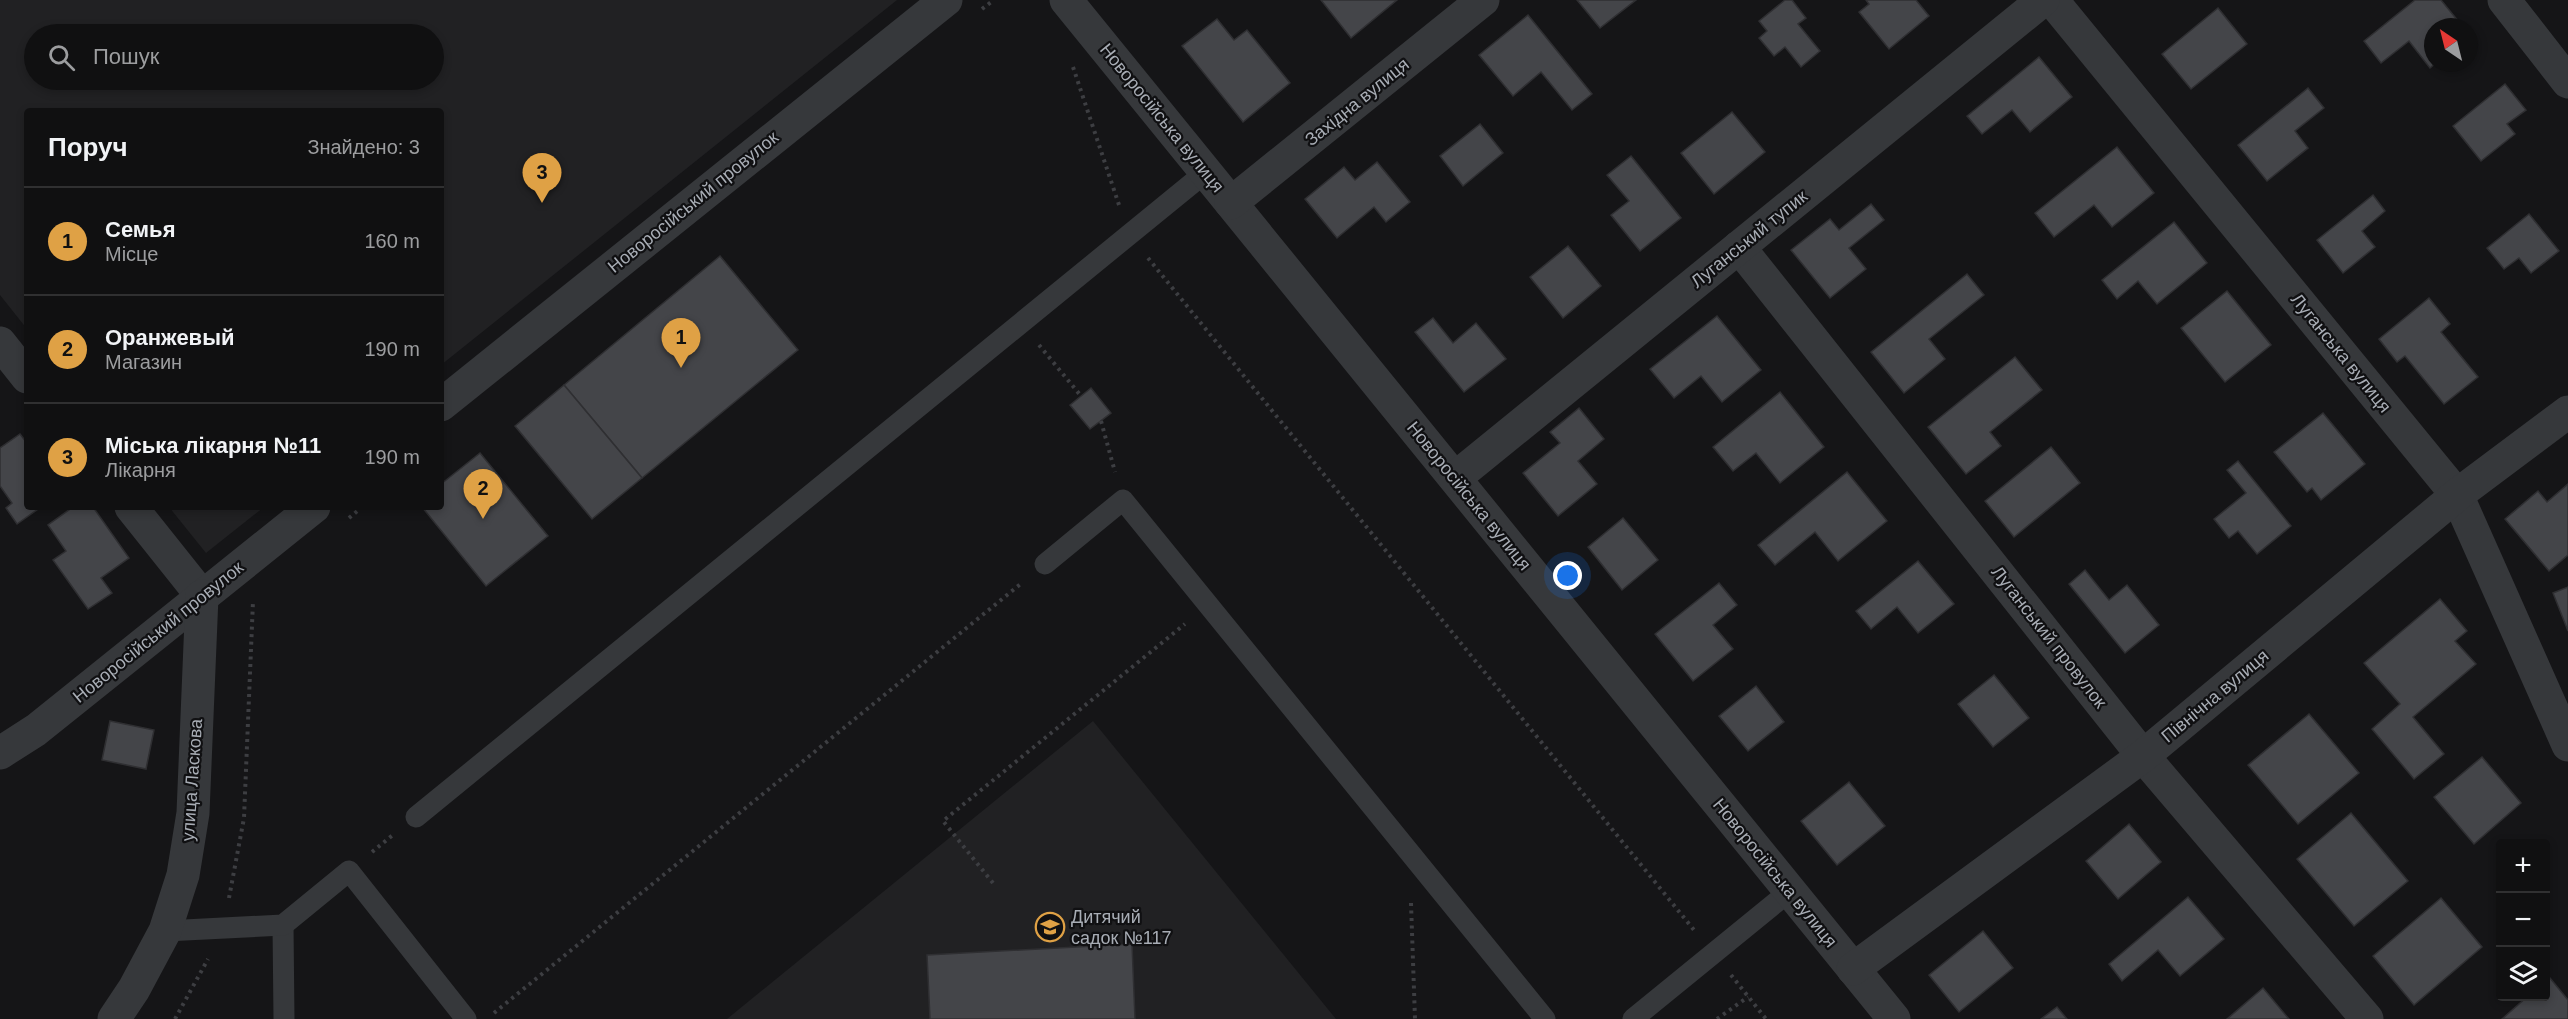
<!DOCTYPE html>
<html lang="uk">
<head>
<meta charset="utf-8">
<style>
	:root { --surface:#101011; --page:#19191a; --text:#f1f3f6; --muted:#9c9d9f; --line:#303031; --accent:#dfa145 }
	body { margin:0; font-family:Arial,sans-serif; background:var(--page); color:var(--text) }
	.controls { position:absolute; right:18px; bottom:18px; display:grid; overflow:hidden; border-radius:6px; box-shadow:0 3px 9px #0003 }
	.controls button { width:54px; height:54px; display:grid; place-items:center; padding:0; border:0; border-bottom:2px solid var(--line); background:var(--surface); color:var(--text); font:30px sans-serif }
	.compass { position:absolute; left:2424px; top:18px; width:54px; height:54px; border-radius:50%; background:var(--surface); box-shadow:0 3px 9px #0003; rotate:325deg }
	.you { position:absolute; left:1568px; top:576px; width:21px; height:21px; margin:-15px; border:4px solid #fff; border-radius:50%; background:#1a73e8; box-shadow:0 0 0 9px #1a73e833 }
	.badge { display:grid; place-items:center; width:39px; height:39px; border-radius:50%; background:var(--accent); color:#111; font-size:20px; font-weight:700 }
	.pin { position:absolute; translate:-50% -50px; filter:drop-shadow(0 2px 3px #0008) }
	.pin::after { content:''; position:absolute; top:32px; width:21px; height:18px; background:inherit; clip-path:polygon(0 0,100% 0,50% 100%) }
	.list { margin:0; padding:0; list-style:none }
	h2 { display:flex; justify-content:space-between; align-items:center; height:78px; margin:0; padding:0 24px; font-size:26px }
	h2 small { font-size:20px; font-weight:400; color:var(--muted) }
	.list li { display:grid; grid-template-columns:39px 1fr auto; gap:18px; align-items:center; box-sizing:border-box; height:108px; padding:0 24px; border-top:2px solid var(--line) }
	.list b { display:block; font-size:22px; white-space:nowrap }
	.list p { margin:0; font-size:20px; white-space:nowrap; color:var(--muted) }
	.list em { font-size:20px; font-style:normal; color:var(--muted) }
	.icon { flex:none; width:33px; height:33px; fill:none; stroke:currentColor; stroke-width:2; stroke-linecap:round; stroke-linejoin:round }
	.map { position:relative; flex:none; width:2568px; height:1019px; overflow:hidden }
	.search { position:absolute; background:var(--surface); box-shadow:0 3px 9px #0003; left:24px; top:24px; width:420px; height:66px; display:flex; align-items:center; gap:15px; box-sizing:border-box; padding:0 21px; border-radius:33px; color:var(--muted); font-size:22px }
	.panel { position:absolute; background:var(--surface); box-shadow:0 3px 9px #0003; left:24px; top:108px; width:420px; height:402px; border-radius:6px }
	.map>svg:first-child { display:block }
	.built { fill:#212123; fill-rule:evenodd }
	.building { fill:#444549; stroke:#2f2f32; stroke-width:1.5 }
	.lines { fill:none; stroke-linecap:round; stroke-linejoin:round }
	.path { stroke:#3d3e42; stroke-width:4; stroke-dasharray:3 4.5; stroke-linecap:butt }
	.service { stroke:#36383b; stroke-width:21 }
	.minor { stroke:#36383b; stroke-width:33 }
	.labels { text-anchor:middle; stroke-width:4.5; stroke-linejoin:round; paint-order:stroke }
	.street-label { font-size:18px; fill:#a8adb5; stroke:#101012 }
	.poi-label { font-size:18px; fill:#a8adb5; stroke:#101012; text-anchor:start }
</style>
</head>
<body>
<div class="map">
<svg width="2568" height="1019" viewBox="0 0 2568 1019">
	<rect width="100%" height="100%" fill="#151517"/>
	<!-- built -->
	<g class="built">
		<path d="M0,0H897L441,365V111H27V329L0,295ZM34,34H434V80H34Z"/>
		<path d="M169,507H264L206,553Z"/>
		<path d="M1093,721L1336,1019H727Z"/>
	</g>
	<!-- building -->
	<g class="building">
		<path d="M1321,0H1397L1351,38Z"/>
		<path d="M1577,0H1636L1600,28Z"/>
		<path d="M1785,0H1792L1806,18L1798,24L1820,51L1801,67L1785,47L1774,56L1759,38L1767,31L1759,21Z"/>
		<path d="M1866,0H1916L1929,16L1889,49L1859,12L1869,4Z"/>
		<path d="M2415,0H2441L2463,27H2433V63H2436L2430,68L2409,41L2381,63L2364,41Z"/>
		<path d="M2218,8L2247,44L2191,89L2162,54Z"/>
		<path d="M1528,15L1592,94L1572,110L1541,72L1513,96L1479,55Z"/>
		<path d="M1217,19L1234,40L1247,30L1290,83L1243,122L1182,46Z"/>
		<path d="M2039,57L2072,97L2030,132L2012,110L1982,134L1967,116Z"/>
		<path d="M2505,84L2526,110L2507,124L2515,134L2481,161L2453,126Z"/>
		<path d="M2308,88L2324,108L2295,131L2308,148L2267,181L2238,145Z"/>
		<path d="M1732,112L1765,152L1714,194L1681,153Z"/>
		<path d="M1480,124L1503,153L1463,186L1440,156Z"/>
		<path d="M2117,147L2154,193L2112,227L2094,205L2054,237L2035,213Z"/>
		<path d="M1631,156L1681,218L1640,251L1611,215L1629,201L1607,175Z"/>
		<path d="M1377,162L1410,202L1386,222L1374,207L1337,238L1305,199L1344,167L1355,180Z"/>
		<path d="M2373,195L2385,211L2362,231L2375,247L2343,273L2317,240Z"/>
		<path d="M1871,204L1884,220L1849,248L1866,269L1830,298L1791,250L1830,219L1839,230Z"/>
		<path d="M2529,214L2559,251L2531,273L2519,258L2504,269L2487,248Z"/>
		<path d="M2174,222L2207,263L2157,304L2138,281L2117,299L2102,280Z"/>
		<path d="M1568,246L1601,286L1563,318L1530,277Z"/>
		<path d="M720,256L798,350L642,478L564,385Z"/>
		<path d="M1967,274L1984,295L1929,339L1945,359L1904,393L1871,352Z"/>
		<path d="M2227,291L2271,345L2225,382L2181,328Z"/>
		<path d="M2429,298L2450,324L2441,332L2478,377L2444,404L2405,356L2397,362L2379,339Z"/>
		<path d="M1717,316L1761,370L1722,402L1701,376L1674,398L1650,369Z"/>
		<path d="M1433,318L1453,343L1476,323L1506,359L1464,392L1415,332Z"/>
		<path d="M2015,357L2042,390L1990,432L2001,446L1966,474L1928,427Z"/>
		<path d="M564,385L642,478L592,519L515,426Z"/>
		<path d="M1091,388L1111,413L1090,429L1070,405Z"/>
		<path d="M1780,392L1824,447L1780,483L1756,453L1733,471L1713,447Z"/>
		<path d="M1579,408L1604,439L1578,461L1597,484L1558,516L1523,473L1560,443L1550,432Z"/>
		<path d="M2323,413L2365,464L2321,500L2312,488L2307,492L2274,452Z"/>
		<path d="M20,434L27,443V507H41L17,524L6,508L12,503L0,486V448Z"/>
		<path d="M2051,447L2080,483L2014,537L1985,501Z"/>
		<path d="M480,453L548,536L486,586L422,507H441V484Z"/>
		<path d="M2238,461L2291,526L2257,554L2238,531L2229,538L2214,519L2246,493L2227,470Z"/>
		<path d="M1847,472L1887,521L1838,561L1815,532L1775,565L1758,545Z"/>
		<path d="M2568,484V555L2549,571L2505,519L2538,491L2547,502Z"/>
		<path d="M73,507H93L129,558L101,578L112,593L88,609L53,560L66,551L48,525Z"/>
		<path d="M1623,518L1658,560L1622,590L1588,547Z"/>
		<path d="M1918,561L1954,604L1918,633L1897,607L1871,629L1856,611Z"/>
		<path d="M2085,570L2109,600L2127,585L2159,625L2125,653L2069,584Z"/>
		<path d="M1719,583L1737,605L1713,625L1733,649L1693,681L1655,634Z"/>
		<path d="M2568,587V631L2553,593Z"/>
		<path d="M2440,599L2467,631L2455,641L2476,664L2413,717L2444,754L2414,779L2372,729L2400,704L2364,663Z"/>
		<path d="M1994,675L2029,718L1993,747L1958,704Z"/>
		<path d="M1756,686L1784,722L1748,751L1719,716Z"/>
		<path d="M2309,714L2359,773L2298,824L2248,765Z"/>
		<path d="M110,721L154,730L146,769L102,760Z"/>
		<path d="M2482,757L2521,803L2474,844L2434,797Z"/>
		<path d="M1849,782L1885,826L1837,865L1801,821Z"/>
		<path d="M2351,813L2408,881L2354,926L2297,859Z"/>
		<path d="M2129,824L2161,862L2118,899L2086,861Z"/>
		<path d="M2188,897L2224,939L2180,976L2158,950L2122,981L2109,964Z"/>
		<path d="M2441,898L2482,947L2414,1005L2373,956Z"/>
		<path d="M1983,931L2013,968L1959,1012L1929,975Z"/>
		<path d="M1132,944L1135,1019H930L927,955Z"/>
		<path d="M2550,978L2568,1000V1019H2502L2528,996H2546V982Z"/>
		<path d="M2263,988L2289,1019H2227Z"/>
		<path d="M2057,1007L2067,1019H2041Z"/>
	</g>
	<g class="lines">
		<!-- path -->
		<g class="path">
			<path d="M982,9L994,0"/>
			<path d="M1073,67L1119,205"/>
			<path d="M1148,258L1694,930"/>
			<path d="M1039,345L1081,396"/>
			<path d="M1101,421L1115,472"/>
			<path d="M349,518L362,507"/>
			<path d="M372,852L394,834"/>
			<path d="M993,883L943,821L1185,624"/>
			<path d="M229,898L244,818L253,601"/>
			<path d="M1411,903L1415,1019"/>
			<path d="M1731,975L1766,1019"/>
			<path d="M494,1013L1023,582"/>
			<path d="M175,1019L208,959"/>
			<path d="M1717,1019L1748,997"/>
		</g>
		<!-- service -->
		<g class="service">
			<path d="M1045,564L1123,500L1545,1019"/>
			<path d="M416,817L1206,172"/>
			<path d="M283,925L284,1019"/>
			<path d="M165,931L283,925L349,871L466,1019"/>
			<path d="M1633,1019L1790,891"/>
		</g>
		<!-- minor -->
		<g class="minor">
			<path d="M1066,0L1894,1019"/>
			<path d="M2052,0L2457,495L2568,745"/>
			<path d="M2504,0L2568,82"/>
			<path d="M1231,203L1483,0"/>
			<path d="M1739,247L2143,756L2367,1019"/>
			<path d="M0,343L27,377"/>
			<path d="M441,405L946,0"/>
			<path d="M1455,478L2043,0"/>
			<path d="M131,507L202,596"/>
			<path d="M0,753L36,730L314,507"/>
			<path d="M1853,969L2143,756L2457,495L2568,412"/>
			<path d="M114,1019L134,989L165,931L183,875L193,813L202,596"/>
		</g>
	</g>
	<!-- icons -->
	<defs>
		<g id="school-ring" transform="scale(1.5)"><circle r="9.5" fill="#101012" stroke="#dfa145" stroke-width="1.5"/><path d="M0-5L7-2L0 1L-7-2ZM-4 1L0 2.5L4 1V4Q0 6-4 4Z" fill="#dfa145"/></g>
	</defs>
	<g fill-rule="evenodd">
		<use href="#school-ring" x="1050" y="927"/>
	</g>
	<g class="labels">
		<!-- street labels -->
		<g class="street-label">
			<text transform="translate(1357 102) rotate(-39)" y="6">Західна вулиця</text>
			<text transform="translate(1162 118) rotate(51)" y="6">Новоросійська вулиця</text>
			<text transform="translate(693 202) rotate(-39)" y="6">Новоросійський провулок</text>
			<text transform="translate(1749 239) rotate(-39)" y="6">Луганський тупик</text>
			<text transform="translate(2341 353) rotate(51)" y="6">Луганська вулиця</text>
			<text transform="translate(1469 496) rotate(51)" y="6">Новоросійська вулиця</text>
			<text transform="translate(158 632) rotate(-39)" y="6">Новоросійський провулок</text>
			<text transform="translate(2049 637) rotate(52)" y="6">Луганський провулок</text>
			<text transform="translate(2215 696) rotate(-40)" y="6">Північна вулиця</text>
			<text transform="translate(192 780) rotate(-86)" y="6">улица Ласкова</text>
			<text transform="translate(1775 873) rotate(51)" y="6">Новоросійська вулиця</text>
		</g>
		<!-- poi labels -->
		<g class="poi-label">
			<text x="1071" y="923">Дитячий<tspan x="1071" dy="21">садок №117</tspan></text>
		</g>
	</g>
</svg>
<div class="controls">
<button>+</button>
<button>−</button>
<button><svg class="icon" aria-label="layers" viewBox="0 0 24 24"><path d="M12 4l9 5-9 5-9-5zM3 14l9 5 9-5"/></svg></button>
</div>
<svg class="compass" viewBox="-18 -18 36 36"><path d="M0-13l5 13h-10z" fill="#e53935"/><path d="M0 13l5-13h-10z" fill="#9c9d9f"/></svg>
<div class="you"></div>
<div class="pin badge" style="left:681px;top:368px">1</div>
<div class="pin badge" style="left:483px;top:519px">2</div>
<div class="pin badge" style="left:542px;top:203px">3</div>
<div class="search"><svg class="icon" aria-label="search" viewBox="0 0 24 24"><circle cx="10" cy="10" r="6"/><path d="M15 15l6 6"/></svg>Пошук</div>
<section class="panel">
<h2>Поруч<small>Знайдено: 3</small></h2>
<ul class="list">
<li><span class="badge">1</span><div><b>Семья</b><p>Місце</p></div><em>160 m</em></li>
<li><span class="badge">2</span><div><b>Оранжевый</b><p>Магазин</p></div><em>190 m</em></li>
<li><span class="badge">3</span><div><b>Міська лікарня №11</b><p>Лікарня</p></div><em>190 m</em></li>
</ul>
</section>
</div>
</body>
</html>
